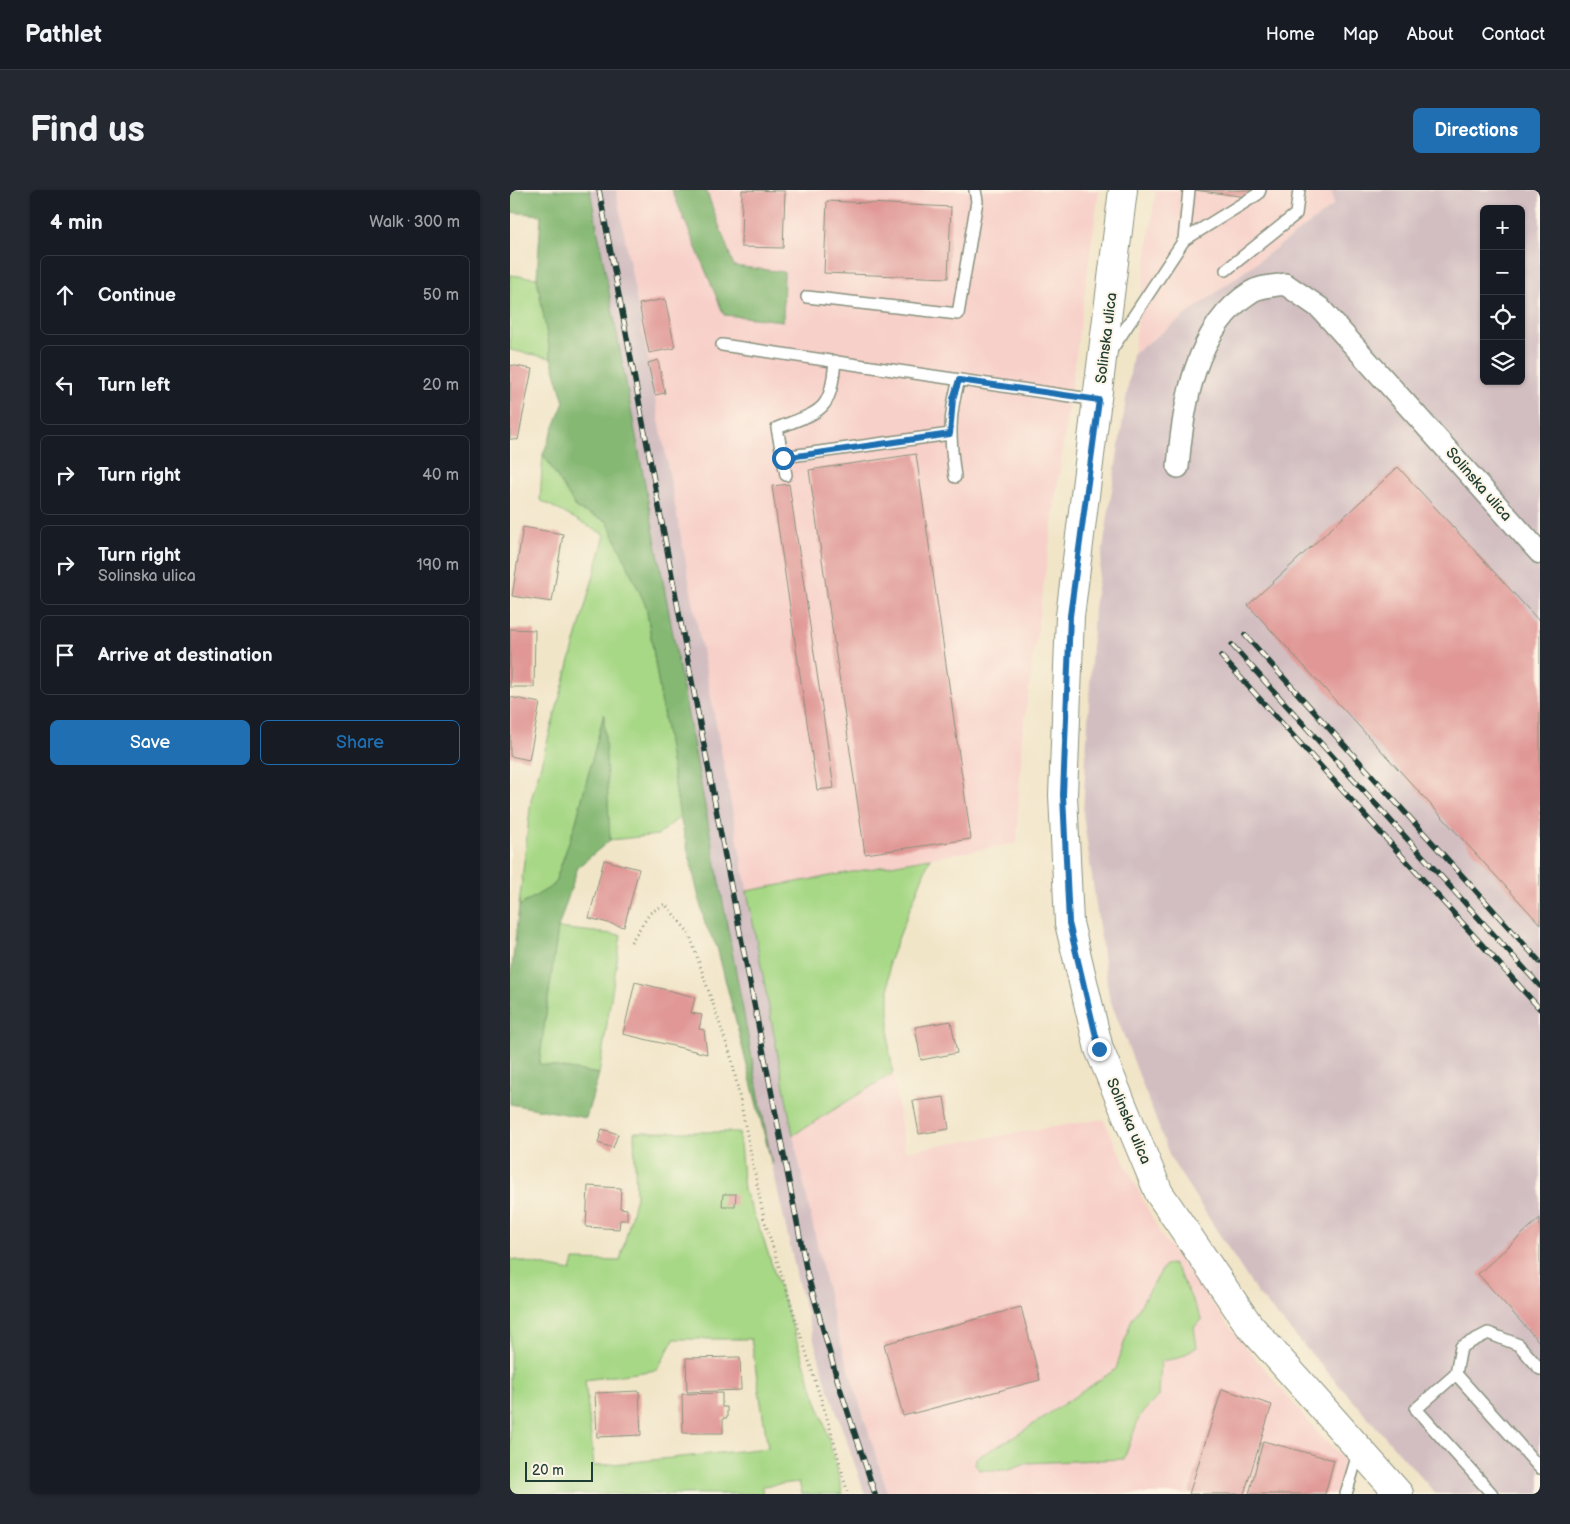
<!DOCTYPE html>
<html lang="en">
<head>
<meta charset="utf-8">
<style>
	:root { --surface:#171b24; --page:#242831; --text:#f1f3f6; --muted:#9ea1a6; --line:#363941; --accent:#1f6fb2 }
	body { margin:0; font-family:"Balsamiq Sans",sans-serif; background:var(--page); color:var(--text) }
	.controls { position:absolute; right:15px; top:15px; display:grid; overflow:hidden; border-radius:8px; box-shadow:0 1px 4px #0004 }
	.controls button { width:45px; height:45px; display:grid; place-items:center; padding:0; border:0; border-bottom:1px solid var(--line); background:var(--surface); color:var(--text); font:25px sans-serif }
	.scale { position:absolute; left:15px; bottom:12px; width:68px; box-sizing:border-box; padding-left:5px; border:2px solid #1f3d34; border-top:0; font-size:14px; line-height:18px; white-space:nowrap; color:#1f3d34; -webkit-text-stroke:4px #fcf5e5; paint-order:stroke }
	.stop { position:absolute; width:15px; height:15px; margin:-11px; border:4px solid #1f6fb2; border-radius:50%; background:#fff }
	.stop.end { background:#1f6fb2; border-color:#fff; box-shadow:0 1px 5px #0008 }
	.list { margin:0; padding:0; list-style:none }
	h2 { display:flex; justify-content:space-between; align-items:center; height:65px; margin:0; padding:0 20px; font-size:21px }
	h2 small { font-size:16px; font-weight:400; color:var(--muted) }
	.list li { display:grid; grid-template-columns:32px 1fr auto; gap:15px; align-items:center; box-sizing:border-box; height:80px; margin:0 10px 10px; padding:0 10px; border:1px solid var(--line); border-radius:8px }
	.list b { display:block; font-size:19px; white-space:nowrap }
	.list p { margin:0; font-size:16px; white-space:nowrap; color:var(--muted) }
	.list em { font-size:16px; font-style:normal; color:var(--muted) }
	.actions { display:flex; gap:10px; padding:15px 20px }
	.actions a { flex:1; padding:11px 0; border:1px solid var(--accent); border-radius:8px; text-align:center; font-size:18px; color:var(--accent) }
	.actions .main { background:var(--accent); color:#fff }
	.icon { flex:none; width:28px; height:28px; fill:none; stroke:currentColor; stroke-width:2; stroke-linecap:round; stroke-linejoin:round }
	.map { position:relative; flex:none; width:1030px; height:1304px; overflow:hidden; border-radius:8px }
	header { display:flex; align-items:center; gap:30px; box-sizing:border-box; height:70px; padding:0 25px; background:var(--surface); border-bottom:1px solid var(--line) }
	header strong { font-size:24px }
	nav { display:flex; gap:28px; margin-inline-start:auto; font-size:18px }
	.intro { display:flex; align-items:center; justify-content:space-between; box-sizing:border-box; height:120px; padding:0 30px }
	h1 { margin:0; font-size:35px }
	.button { padding:12px 22px; border-radius:8px; background:var(--accent); color:#fff; font-size:18px; font-weight:700 }
	main { display:flex; gap:30px; padding:0 30px }
	aside { flex:1; background:var(--surface); border-radius:8px; box-shadow:0 1px 4px #0004 }
	.map>svg:first-child { display:block }
	.built { fill:#f7d0c9 }
	.industrial { fill:#d2bec1; fill-rule:evenodd }
	.green { fill:#a7d886; stroke:#638a5d; fill-rule:evenodd }
	.forest { fill:#85b873; stroke:#527a54 }
	.building { fill:#e09795 }
	.lines { fill:none; stroke-linecap:round; stroke-linejoin:round }
	.lane-casing { stroke:#88917e; stroke-width:14 }
	.street-casing { stroke:#88917e; stroke-width:24 }
	.primary-casing { stroke:#88917e; stroke-width:30 }
	.path { stroke:#88917e; stroke-width:3; stroke-dasharray:1 4; stroke-linecap:butt }
	.lane { stroke:#fff; stroke-width:11 }
	.street { stroke:#fff; stroke-width:21 }
	.primary { stroke:#fff; stroke-width:28 }
	.rail-casing { stroke:#1f3d34; stroke-width:5.5 }
	.rail { stroke:#fcf5e5; stroke-width:4; stroke-dasharray:11; stroke-linecap:butt }
	.route { stroke:#1f6fb2; stroke-width:6 }
	.labels { text-anchor:middle; stroke-width:4; stroke-linejoin:round; paint-order:stroke }
	.street-label { font-size:15px; fill:#1f3d34; stroke:#fcf5e5 }
</style>
</head>
<body>
<header>
<strong>Pathlet</strong>
<nav><a>Home</a><a>Map</a><a>About</a><a>Contact</a></nav>
</header>
<div class="intro"><h1>Find us</h1><a class="button">Directions</a></div>
<main>
<aside>
<h2>4 min<small>Walk · 300 m</small></h2>
<ul class="list">
<li><svg class="icon" aria-label="ahead" viewBox="0 0 24 24"><path d="M12 20V5M6 11l6-6 6 6"/></svg><div><b>Continue</b></div><em>50 m</em></li>
<li><svg class="icon" aria-label="left" viewBox="0 0 24 24"><path d="M17 20v-9H6M10 6l-5 5 5 5"/></svg><div><b>Turn left</b></div><em>20 m</em></li>
<li><svg class="icon" aria-label="right" viewBox="0 0 24 24"><path d="M7 20v-9h11M14 6l5 5-5 5"/></svg><div><b>Turn right</b></div><em>40 m</em></li>
<li><svg class="icon" aria-label="right" viewBox="0 0 24 24"><path d="M7 20v-9h11M14 6l5 5-5 5"/></svg><div><b>Turn right</b><p>Solinska ulica</p></div><em>190 m</em></li>
<li><svg class="icon" aria-label="arrive" viewBox="0 0 24 24"><path d="M6 21V4h12l-3 4 3 4H6"/></svg><div><b>Arrive at destination</b></div></li>
</ul>
<div class="actions"><a class="main">Save</a><a>Share</a></div>
</aside>
<div class="map">
<svg width="1030" height="1304" viewBox="0 0 1030 1304">
	<rect width="100%" height="100%" fill="#fcf5e5"/>
	<filter id="ink" filterUnits="userSpaceOnUse"><feTurbulence type="fractalNoise" baseFrequency=".02" numOctaves="2"/><feDisplacementMap in="SourceGraphic" scale="10" xChannelSelector="R" yChannelSelector="G"/><feConvolveMatrix kernelMatrix="1 2 1 2 8 2 1 2 1" color-interpolation-filters="sRGB"/></filter>
	<filter id="wash" filterUnits="userSpaceOnUse"><feTurbulence type="fractalNoise" baseFrequency=".0096" numOctaves="4" result="noise"/><feDisplacementMap in="SourceGraphic" scale="20" xChannelSelector="R" yChannelSelector="G"/><feGaussianBlur stdDeviation="1.12" result="paint"/><feColorMatrix in="noise" values="0 0 0 0 0 0 0 0 0 0 0 0 0 0 0 0 0 1.4 0 .05"/><feComposite in="paint" operator="in"/></filter>
	<g filter="url(#wash)">
		<rect width="100%" height="100%" fill="#f1e5c8"/>
		<!-- built -->
		<g class="built">
			<path d="M106,0H162L214,125L224,76L196,0H589L512,548L507,653L237,701Z"/>
			<path d="M646,0H822L823,16L623,164Z"/>
			<path d="M383,883L395,961L593,929L649,1042L716,1133L810,1245L832,1267L838,1283L834,1304H378L325,1135L283,945Z"/>
		</g>
		<!-- industrial -->
		<g class="industrial">
			<path d="M80,0H106L283,945L325,1135L378,1304H355L315,1189L290,1101L262,975Z"/>
			<path d="M822,0H1030V1304H926L747,1103L661,969L599,807L573,624L584,417L623,164L823,16ZM974,19H1011V191H974Z"/>
		</g>
		<!-- green -->
		<g class="green">
			<path d="M0,85L27,88L41,168L0,160Z"/>
			<path d="M33,264L67,319L97,331L136,416L170,627L148,645L100,650L93,527L66,632L44,695L9,716L21,610L95,345L30,310Z"/>
			<path d="M420,668L379,772V857L383,883L283,945L237,701Z"/>
			<path d="M48,738L111,745L89,884L29,874Z"/>
			<path d="M124,942H229L234,1001L252,1045L316,1239L333,1304H292L289,1292L253,1296L252,1304H0V1069L61,1081L64,1070L110,1071L126,1006ZM164,1149H241L258,1258L84,1276L75,1190L147,1180Z"/>
			<path d="M662,1074L668,1081L692,1130L684,1137L687,1157L669,1168L651,1171L649,1206L630,1225L614,1269L516,1273L497,1280H470L465,1275L466,1268L504,1247L606,1179L621,1131L655,1075Z"/>
		</g>
		<!-- forest -->
		<g class="forest">
			<path d="M0,0H80L262,975L207,757L195,734L170,627L136,416L97,331L67,319L33,264L54,212L41,168L27,88L31,25L0,22Z"/>
			<path d="M162,0H196L224,76L274,82L273,131L214,125Z"/>
			<path d="M94,524L100,650L68,677L48,738L29,874L89,884L76,928L0,914V794L9,716L44,695L66,632Z"/>
		</g>
		<g id="blocks">
			<!-- building -->
			<g class="building">
				<path d="M232,0L275,1L273,58L231,57Z"/>
				<path d="M684,0H746L745,8Z"/>
				<path d="M317,11L441,17L438,88L314,83Z"/>
				<path d="M155,109L165,158L139,163L129,114Z"/>
				<path d="M148,170L155,203L145,205L138,173Z"/>
				<path d="M0,175L22,179L8,250L0,249Z"/>
				<path d="M406,264L461,649L355,664L299,280Z"/>
				<path d="M888,277L1030,432V734L738,415Z"/>
				<path d="M279,294L324,598L307,600L262,296Z"/>
				<path d="M13,337L53,344L42,412L2,406Z"/>
				<path d="M0,439L25,440L24,497H0Z"/>
				<path d="M0,507L30,513L19,570L0,566Z"/>
				<path d="M94,670L129,679L114,737L79,728Z"/>
				<path d="M125,792L185,807L181,823L192,825L189,839L194,840L197,864L113,844Z"/>
				<path d="M441,831L447,863L411,870L405,837Z"/>
				<path d="M434,907L439,939L409,944L403,911Z"/>
				<path d="M92,939L108,944L103,958L88,953Z"/>
				<path d="M78,996L111,998L110,1018L117,1019V1030H110L109,1039L76,1037Z"/>
				<path d="M213,1004H226L225,1016H212Z"/>
				<path d="M1030,1028V1153L968,1084Z"/>
				<path d="M511,1117L530,1190L393,1226L374,1154Z"/>
				<path d="M230,1167L231,1200L177,1202L176,1168Z"/>
				<path d="M712,1199L762,1215L734,1304H679Z"/>
				<path d="M129,1201L131,1245L87,1247L85,1203Z"/>
				<path d="M212,1203V1217H217V1228H213V1243H173L172,1204Z"/>
				<path d="M753,1251L824,1270L815,1304H739Z"/>
			</g>
		</g>
	</g>
	<g filter="url(#ink)">
		<use href="#blocks" fill-opacity="0" stroke="#88917e" stroke-width="1"/>
		<g class="lines">
			<!-- lane casing -->
			<g class="lane-casing">
				<g id="lane">
					<path d="M674,50L748,4L750,0"/>
					<path d="M716,80L786,24L789,0"/>
					<path d="M297,107L448,124L467,11L465,0"/>
					<path d="M212,155L587,210"/>
					<path d="M600,162L674,50L679,0"/>
					<path d="M273,267L440,244"/>
					<path d="M276,285L267,238C313,220 320,223 325,171"/>
					<path d="M445,287C440,250 438,226 449,190"/>
					<path d="M1030,1179L1009,1155L978,1143L951,1157L946,1184L1030,1278"/>
					<path d="M946,1184L906,1219L982,1304"/>
					<path d="M836,1304L849,1260"/>
				</g>
			</g>
			<!-- street casing -->
			<g class="street-casing">
				<path id="street" d="M668,277C673,216 685,137 741,102C750,96 765,96 775,94L810,118L1030,363"/>
			</g>
			<!-- primary casing -->
			<g class="primary-casing">
				<path id="primary" d="M613,0L560,426L553,605L559,733L589,859L649,1003L739,1135L889,1304"/>
			</g>
			<!-- path -->
			<path class="path" d="M121,752L140,723L155,714L179,743L222,870L254,1029L322,1244L338,1304"/>
			<!-- lane -->
			<use href="#lane" class="lane"/>
			<!-- street -->
			<use href="#street" class="street"/>
			<!-- primary -->
			<use href="#primary" class="primary"/>
			<!-- rail casing -->
			<g class="rail-casing">
				<g id="rail">
					<path d="M89,0L214,661L297,1083L328,1192L365,1304"/>
					<path d="M735,445L1030,772"/>
					<path d="M722,455L1030,796"/>
					<path d="M711,466L1030,819"/>
				</g>
			</g>
			<!-- rail -->
			<use href="#rail" class="rail"/>
		</g>
	</g>
	<g class="lines" filter="url(#ink)">
		<!-- route -->
		<path class="route" d="M273,268L440,244L443,209L449,190L589,210L560,426L553,605L559,733L589,859"/>
	</g>
	<g class="labels">
		<!-- street labels -->
		<g class="street-label">
			<text transform="translate(596 148) rotate(-83)" y="5">Solinska ulica</text>
			<text transform="translate(969 294) rotate(49)" y="5">Solinska ulica</text>
			<text transform="translate(619 931) rotate(67)" y="5">Solinska ulica</text>
		</g>
	</g>
</svg>
<div class="controls">
<button>+</button>
<button>−</button>
<button><svg class="icon" aria-label="locate" viewBox="0 0 24 24"><circle cx="12" cy="12" r="6"/><path d="M12 2v4M12 18v4M2 12h4M18 12h4"/></svg></button>
<button><svg class="icon" aria-label="layers" viewBox="0 0 24 24"><path d="M12 4l9 5-9 5-9-5zM3 14l9 5 9-5"/></svg></button>
</div>
<div class="scale">20 m</div>
<div class="stop" style="left:273px;top:268px"></div>
<div class="stop end" style="left:589px;top:859px"></div>
</div>
</main>
</body>
</html>
